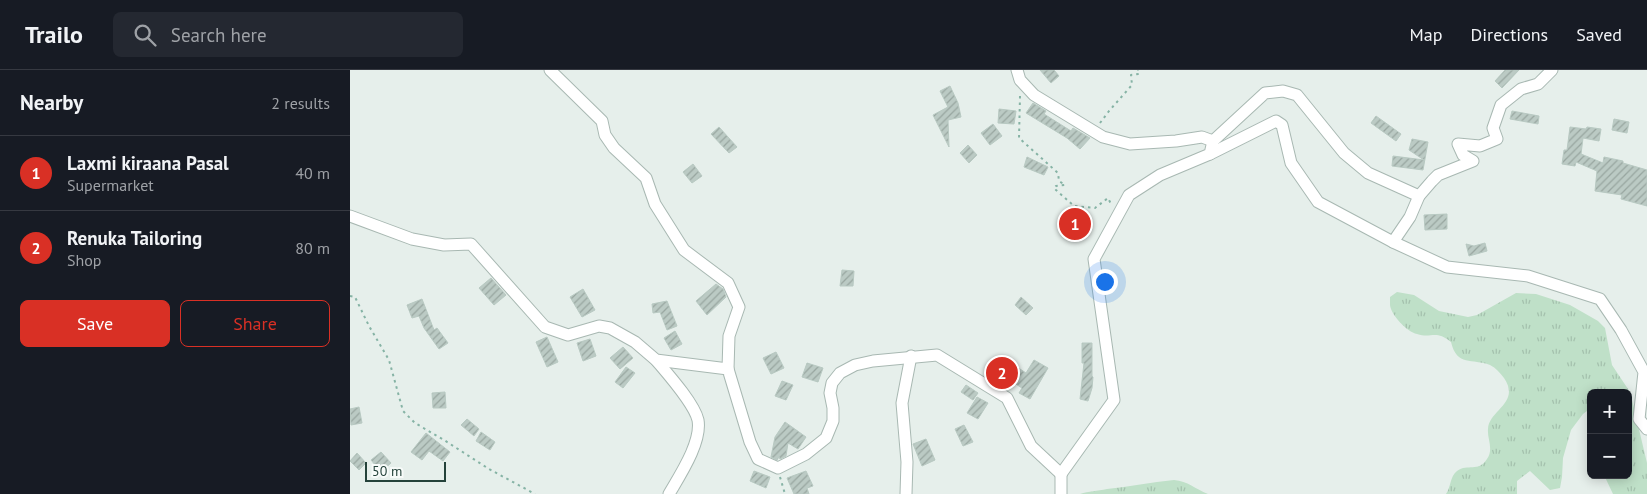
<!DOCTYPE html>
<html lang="en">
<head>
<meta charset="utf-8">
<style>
	:root { --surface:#171b24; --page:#242831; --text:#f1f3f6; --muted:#9ea1a6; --line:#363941; --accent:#d93025 }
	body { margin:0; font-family:"PT Sans",sans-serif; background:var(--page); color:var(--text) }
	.controls { position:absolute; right:15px; bottom:15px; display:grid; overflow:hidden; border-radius:8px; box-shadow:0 2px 12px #0003 }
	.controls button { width:45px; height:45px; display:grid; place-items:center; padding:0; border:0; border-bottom:1px solid var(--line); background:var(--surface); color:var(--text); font:25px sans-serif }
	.scale { position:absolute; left:15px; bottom:12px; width:81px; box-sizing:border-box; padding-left:5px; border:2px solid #24423a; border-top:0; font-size:14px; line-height:18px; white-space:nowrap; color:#24423a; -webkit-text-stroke:4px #f7fbf9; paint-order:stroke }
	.you { position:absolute; left:754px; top:211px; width:18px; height:18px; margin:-12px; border:4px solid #fff; border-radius:50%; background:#1a73e8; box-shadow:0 0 0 8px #1a73e833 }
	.badge { display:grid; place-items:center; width:32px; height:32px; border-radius:50%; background:var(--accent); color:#fff; font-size:16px; font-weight:700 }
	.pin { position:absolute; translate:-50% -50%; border:2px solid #fff; box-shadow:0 1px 5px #0006 }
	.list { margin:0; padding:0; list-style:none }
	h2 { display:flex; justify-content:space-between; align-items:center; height:65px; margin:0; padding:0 20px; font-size:21px }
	h2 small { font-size:16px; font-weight:400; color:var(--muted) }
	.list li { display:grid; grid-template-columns:32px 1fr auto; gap:15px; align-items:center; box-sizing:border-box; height:75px; padding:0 20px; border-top:1px solid var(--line) }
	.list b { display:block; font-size:19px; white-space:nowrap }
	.list p { margin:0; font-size:16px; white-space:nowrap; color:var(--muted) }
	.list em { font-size:16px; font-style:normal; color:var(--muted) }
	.actions { display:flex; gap:10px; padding:15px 20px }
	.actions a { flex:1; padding:11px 0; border:1px solid var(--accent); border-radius:8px; text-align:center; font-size:18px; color:var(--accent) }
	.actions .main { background:var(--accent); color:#fff }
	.icon { flex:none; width:28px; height:28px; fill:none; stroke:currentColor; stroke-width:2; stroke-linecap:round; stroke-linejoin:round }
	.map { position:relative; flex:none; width:1297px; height:424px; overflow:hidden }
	header { display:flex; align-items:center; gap:30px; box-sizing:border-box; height:70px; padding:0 25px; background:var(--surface); border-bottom:1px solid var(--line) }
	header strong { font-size:24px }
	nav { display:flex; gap:28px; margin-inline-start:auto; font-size:18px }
	.search { width:350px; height:45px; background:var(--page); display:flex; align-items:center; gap:12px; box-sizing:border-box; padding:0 18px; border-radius:8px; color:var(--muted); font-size:19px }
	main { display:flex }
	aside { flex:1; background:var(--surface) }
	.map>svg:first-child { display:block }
	.grass { fill:url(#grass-tufts) }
	.building { fill:url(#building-hatch); stroke:#b8c9c2 }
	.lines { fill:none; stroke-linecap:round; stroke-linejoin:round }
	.street-casing { stroke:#a8b8b2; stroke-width:13 }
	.path { stroke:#86b3a5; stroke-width:2; stroke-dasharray:2.5 4; stroke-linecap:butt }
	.street { stroke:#fff; stroke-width:11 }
</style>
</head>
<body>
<header>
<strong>Trailo</strong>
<div class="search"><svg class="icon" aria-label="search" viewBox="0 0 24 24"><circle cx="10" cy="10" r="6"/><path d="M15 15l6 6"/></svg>Search here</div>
<nav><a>Map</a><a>Directions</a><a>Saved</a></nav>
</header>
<main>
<aside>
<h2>Nearby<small>2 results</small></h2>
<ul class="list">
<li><span class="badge">1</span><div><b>Laxmi kiraana Pasal</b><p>Supermarket</p></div><em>40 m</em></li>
<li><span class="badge">2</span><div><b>Renuka Tailoring</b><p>Shop</p></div><em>80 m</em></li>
</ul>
<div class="actions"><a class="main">Save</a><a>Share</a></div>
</aside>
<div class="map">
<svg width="1297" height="424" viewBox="0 0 1297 424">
	<defs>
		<pattern id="grass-tufts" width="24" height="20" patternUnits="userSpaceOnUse" patternTransform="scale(1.25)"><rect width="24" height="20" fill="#bfe0c8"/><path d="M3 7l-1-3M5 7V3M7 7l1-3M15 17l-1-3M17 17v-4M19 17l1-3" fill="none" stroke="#a4c1ad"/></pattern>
		<pattern id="building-hatch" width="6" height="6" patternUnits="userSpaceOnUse" patternTransform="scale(1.25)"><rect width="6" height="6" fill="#bbcac4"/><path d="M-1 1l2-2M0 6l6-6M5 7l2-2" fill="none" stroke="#98a6a0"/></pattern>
	</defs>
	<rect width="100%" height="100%" fill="#e6efeb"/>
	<!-- grass -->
	<g class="grass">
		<path d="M1047,222L1064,225L1089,241L1118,247L1127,245L1166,223L1186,224L1220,235L1248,251L1255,258L1262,295L1278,319L1282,330L1297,393V424H1263L1254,405H1278V323H1241V338L1233,344L1221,360L1213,388L1212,407L1210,418L1200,420L1180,401L1167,411V424H1096C1101,417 1100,406 1107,401C1118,393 1128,403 1137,389C1144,379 1137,369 1138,359C1139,340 1171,333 1154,308C1150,303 1146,298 1140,295C1122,288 1107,297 1101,272C1085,259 1082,269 1067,264C1057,262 1041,245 1040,235C1040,233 1040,230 1040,227Z"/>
		<path d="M824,410C838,411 845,419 858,424H730C739,421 747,421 757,419C779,417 801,412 824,410Z"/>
	</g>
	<!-- building -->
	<g class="building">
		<path d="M690,0H704L709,6L701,13Z"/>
		<path d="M1155,0H1169L1152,18L1145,11Z"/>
		<path d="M600,16L608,33L611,47L598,50L599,77L583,45L598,37L590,21Z"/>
		<path d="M683,33L696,41L694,44L721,61L723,58L740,68L730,79L717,68L676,43Z"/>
		<path d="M649,39L666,41L664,54L648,53Z"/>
		<path d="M1162,41L1189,46L1188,54L1160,49Z"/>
		<path d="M1026,46L1051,64L1046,71L1021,53Z"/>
		<path d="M1264,49L1279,52L1277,63L1262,60Z"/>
		<path d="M643,54L652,66L640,75L631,63Z"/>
		<path d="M369,57L387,77L379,83L361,64Z"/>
		<path d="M1220,57L1236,59L1237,57L1251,59L1249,71L1233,68L1231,84L1253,93L1254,87L1273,91V93L1297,100V136L1271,129L1272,125L1245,121L1247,101L1226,92L1225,96L1212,94L1214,80H1217Z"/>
		<path d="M1062,69L1078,72L1073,100L1042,96L1043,86L1074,90L1059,80Z"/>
		<path d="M618,75L627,85L619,93L610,83Z"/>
		<path d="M677,87L698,97L694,105L674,97Z"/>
		<path d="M343,94L352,106L342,113L333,102Z"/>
		<path d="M715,144L738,150L734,164L712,157Z"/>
		<path d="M1097,144V159L1075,160L1074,145Z"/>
		<path d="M1135,173L1137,181L1119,186L1116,174L1124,176Z"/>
		<path d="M492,200L504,201L503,216H490Z"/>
		<path d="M141,208L156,225L144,235L129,218Z"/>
		<path d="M366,214L373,219L376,227L357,245L346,231Z"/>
		<path d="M233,219L245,240L232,247L220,227Z"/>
		<path d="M671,227L683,238L676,245L665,235Z"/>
		<path d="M72,229L84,260L87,258L98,273L89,279L74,258L69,246L62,248L57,235Z"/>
		<path d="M317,231L327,256L317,260L310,242L303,243L302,234Z"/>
		<path d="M325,261L332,274L321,280L314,268Z"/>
		<path d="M197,267L208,292L197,297L186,272Z"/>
		<path d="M240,269L246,286L233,291L227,273Z"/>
		<path d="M732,273H742V306L743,307L742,318L738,331L730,329L734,293H732Z"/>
		<path d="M273,277L283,288L270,299L260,288Z"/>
		<path d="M426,282L434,298L421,304L413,288Z"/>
		<path d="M655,289L676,303L684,290L698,298L680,329L669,323L672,318L647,302Z"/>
		<path d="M457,293L473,298L468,312L452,307Z"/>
		<path d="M276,297L285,303L273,318L265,312Z"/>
		<path d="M432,311L443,315L436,330L425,326Z"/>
		<path d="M616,315L628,323L623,330L611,322Z"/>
		<path d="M95,322L96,338H83L82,323Z"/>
		<path d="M627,327L638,333L628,349L617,343Z"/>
		<path d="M9,337L12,353L1,355L0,339Z"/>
		<path d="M117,349L129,359L124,366L111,355Z"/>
		<path d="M435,352L456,367L448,379L438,373L436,386L430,389L429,387L427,390L421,387L425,367Z"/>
		<path d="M614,355L623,372L613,376L605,359Z"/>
		<path d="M131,362L145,372L140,380L126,371Z"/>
		<path d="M76,363L100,382L93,391L79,381L72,390L61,382Z"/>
		<path d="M576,369L585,390L572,396L563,374Z"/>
		<path d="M31,382L41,393L31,402L21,390Z"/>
		<path d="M7,383L16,393L9,400L0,391Z"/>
		<path d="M404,401L420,407L416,418L400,411Z"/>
		<path d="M456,401L463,416L457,418L459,424H444L437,408Z"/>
	</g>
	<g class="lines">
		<!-- street casing -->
		<g class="street-casing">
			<g id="street">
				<path d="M200,0L252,51L255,65L264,78L296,108L305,134L334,180L378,213L389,237L379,266L378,299"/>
				<path d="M667,0L670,10L684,25L753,67L780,74L826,71L852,67L863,71"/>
				<path d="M860,84L926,51L932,55L941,93L968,132L1043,172L1097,197L1178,206L1250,229L1271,260L1294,302L1289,349L1297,359"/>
				<path d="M0,146L62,169L94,175L121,174L195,257L218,265L249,256L260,258L285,272L306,290L378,299L400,372L408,389L428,398L456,384L476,368L483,351V338L480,323L482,313L490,303L505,295L523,291L587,285L657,328L681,376L711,404L764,330L744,189L779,125L810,105L860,84L863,71L915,23L933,21L947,25L994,83L1018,103L1069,126"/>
				<path d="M1043,172L1060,147L1069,126L1082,111L1088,105L1123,91L1113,85L1108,74L1130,76L1147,69L1143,58L1151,35L1171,19L1188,14L1202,0"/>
				<path d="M306,290C317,303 344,333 348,350C352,372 330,405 319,424"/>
				<path d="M556,424L557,392L552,333L561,286"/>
				<path d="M711,424V404"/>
			</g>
		</g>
		<!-- path -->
		<g class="path">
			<path d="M670,26L669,68L708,103L709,111L715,115L706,116L704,118L706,120L724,136L745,138L758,128L761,134"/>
			<path d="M750,53L759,41L782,15L781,5L789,4L788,0"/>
			<path d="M0,226L5,227L19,256L39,290L53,341L65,353L94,370L139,399L185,424"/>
			<path d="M430,407L435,424"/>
		</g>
		<!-- street -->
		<use href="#street" class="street"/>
	</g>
</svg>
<div class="controls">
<button>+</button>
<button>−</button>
</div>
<div class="scale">50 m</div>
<div class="you"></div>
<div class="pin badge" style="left:725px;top:154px">1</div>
<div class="pin badge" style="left:652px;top:303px">2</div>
</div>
</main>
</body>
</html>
